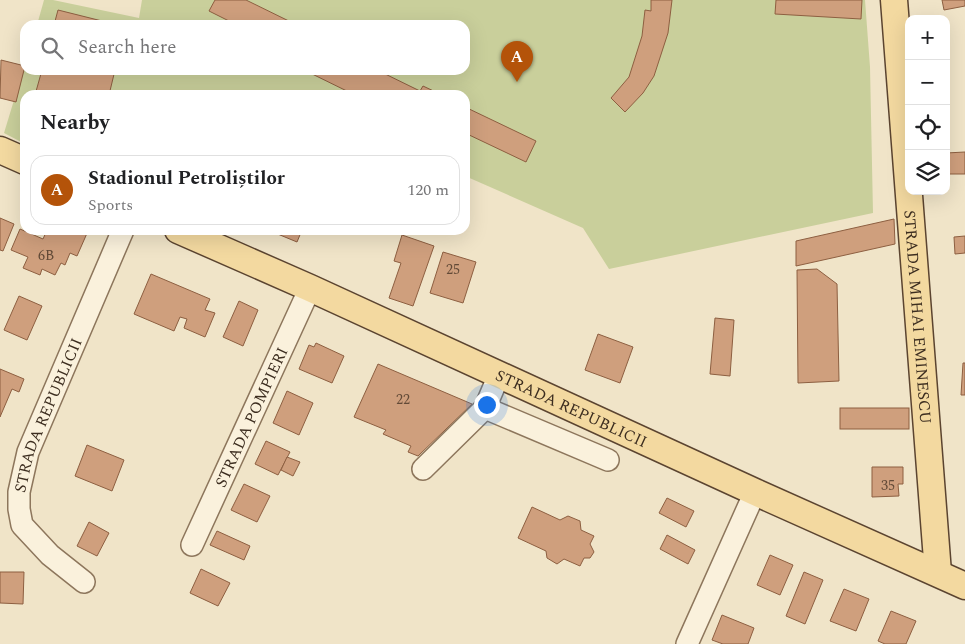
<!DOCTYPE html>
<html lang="en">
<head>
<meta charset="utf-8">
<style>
	:root { --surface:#fff; --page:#f2f2f2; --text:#202124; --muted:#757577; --line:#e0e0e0; --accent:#b45309 }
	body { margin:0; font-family:Spectral,serif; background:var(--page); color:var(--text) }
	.controls { position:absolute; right:15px; top:15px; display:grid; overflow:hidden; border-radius:10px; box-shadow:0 5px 20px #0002 }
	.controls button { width:45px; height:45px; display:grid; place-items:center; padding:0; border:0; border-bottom:1px solid var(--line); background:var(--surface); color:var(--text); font:25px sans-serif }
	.you { position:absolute; left:486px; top:404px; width:18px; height:18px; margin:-12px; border:4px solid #fff; border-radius:50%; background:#1a73e8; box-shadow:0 0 0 8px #1a73e833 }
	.badge { display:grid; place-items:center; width:32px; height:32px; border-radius:50%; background:var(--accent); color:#fff; font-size:16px; font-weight:700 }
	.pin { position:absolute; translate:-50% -41px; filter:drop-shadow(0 1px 2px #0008) }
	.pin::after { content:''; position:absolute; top:26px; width:18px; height:15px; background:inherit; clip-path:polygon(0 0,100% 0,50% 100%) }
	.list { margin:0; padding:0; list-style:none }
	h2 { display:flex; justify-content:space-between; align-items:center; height:65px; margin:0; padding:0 20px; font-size:21px }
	h2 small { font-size:16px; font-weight:400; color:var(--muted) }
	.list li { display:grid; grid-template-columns:32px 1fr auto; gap:15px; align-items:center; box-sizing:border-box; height:70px; margin:0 10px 10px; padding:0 10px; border:1px solid var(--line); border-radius:15px }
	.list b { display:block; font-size:19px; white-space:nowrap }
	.list p { margin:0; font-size:16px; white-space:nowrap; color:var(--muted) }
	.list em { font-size:16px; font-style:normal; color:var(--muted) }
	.icon { flex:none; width:28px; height:28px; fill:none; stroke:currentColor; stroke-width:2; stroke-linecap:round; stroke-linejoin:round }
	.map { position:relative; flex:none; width:965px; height:644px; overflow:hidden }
	.search { position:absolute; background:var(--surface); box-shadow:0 5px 20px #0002; left:20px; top:20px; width:450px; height:55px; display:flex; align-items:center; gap:12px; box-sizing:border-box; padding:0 18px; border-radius:15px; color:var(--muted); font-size:19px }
	.panel { position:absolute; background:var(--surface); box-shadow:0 5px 20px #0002; left:20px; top:90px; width:450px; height:145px; border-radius:15px }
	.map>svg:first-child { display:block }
	.green { fill:#c9cf9b }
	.building { fill:#cf9f7d; stroke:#8d5f41 }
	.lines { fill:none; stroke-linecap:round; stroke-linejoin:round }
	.minor-casing { stroke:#8d765c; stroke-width:24 }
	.major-casing { stroke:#5b4430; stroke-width:29 }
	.minor { stroke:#faf1dc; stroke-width:21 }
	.major { stroke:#f3d9a0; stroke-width:26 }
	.labels { text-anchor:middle; stroke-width:4; stroke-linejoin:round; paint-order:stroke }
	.number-label { font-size:14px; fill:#624a37 }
	.street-label { font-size:16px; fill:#3d2e20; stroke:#f7eed8 }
</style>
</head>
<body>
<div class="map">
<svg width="965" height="644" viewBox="0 0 965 644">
	<rect width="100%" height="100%" fill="#f0e4c8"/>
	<!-- green -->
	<path class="green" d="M44,0H53L139,18L142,0H865L870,67L873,213L609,269L583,228L465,176V95H25V144L4,133L25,64V70H465V25H37Z"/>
	<!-- building -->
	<g class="building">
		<path d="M215,0H246L297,25H237L209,11Z"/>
		<path d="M651,0H672L668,33L654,76L643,93L625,112L611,98L629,77L642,36L645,10L651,11Z"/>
		<path d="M776,0H862L861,19L775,14Z"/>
		<path d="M942,0H965V6L944,10Z"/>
		<path d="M58,10L118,25H54Z"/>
		<path d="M1,60L25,66L16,102L0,98Z"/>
		<path d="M42,70H115L109,95H35Z"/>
		<path d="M304,70H377L420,91L423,86L442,95H355Z"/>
		<path d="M465,107L536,141L526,162L465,133Z"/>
		<path d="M965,152V174H946V153Z"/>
		<path d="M0,218L14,224L3,251L0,250Z"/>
		<path d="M894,219L895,244L796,266V241Z"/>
		<path d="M20,229L43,239L47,230H58L66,234L68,230L88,231L77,256L70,253L65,265L61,263L55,275L42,269L40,275L23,268L28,257L11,250Z"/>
		<path d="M268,230H302L297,242Z"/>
		<path d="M402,235L434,246L413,306L389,298L401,263L394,261Z"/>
		<path d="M965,236V253L955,254L954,237Z"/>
		<path d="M443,252L476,262L463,303L430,293Z"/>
		<path d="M817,269L837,284L839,381L798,383L797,270Z"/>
		<path d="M151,274L210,299L205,310L215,313L205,337L184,328L187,319L180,317L174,331L134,314Z"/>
		<path d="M19,296L42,306L27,340L4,330Z"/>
		<path d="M239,301L258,310L243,346L223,337Z"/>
		<path d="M715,318L734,320L730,376L710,374Z"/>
		<path d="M598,334L633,347L620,383L585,370Z"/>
		<path d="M316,343L344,356L332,383L299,369L309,345L314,347Z"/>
		<path d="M963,363H965V395H961Z"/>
		<path d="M378,364L472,404L418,456L408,452L411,446L383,434L386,430L354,417Z"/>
		<path d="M0,369L24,379L19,392L12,389L0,417Z"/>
		<path d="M287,391L313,403L299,435L273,423Z"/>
		<rect x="840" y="408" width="69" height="21"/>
		<path d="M266,441L290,452L278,475L255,464Z"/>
		<path d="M87,445L124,460L112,491L75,476Z"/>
		<path d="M287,457L300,462L293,476L281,470Z"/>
		<path d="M872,467H903V484H898L899,496L872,497Z"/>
		<path d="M244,484L270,496L257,522L231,510Z"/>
		<path d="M667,498L694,511L686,527L659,513Z"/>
		<path d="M532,507L560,520L568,516L580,521L581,530L594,536L590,544L594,552L590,558H584L580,566L564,559L557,564L547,558L546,551L518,538Z"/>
		<path d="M89,522L109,533L97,556L77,546Z"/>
		<path d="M217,531L250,546L244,560L210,545Z"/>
		<path d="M667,535L695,550L688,564L660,549Z"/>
		<path d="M770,555L793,565L780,595L757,585Z"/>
		<path d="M201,569L230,583L218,606L190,593Z"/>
		<path d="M0,572H24L23,604L0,603Z"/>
		<path d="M804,572L823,580L805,624L786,616Z"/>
		<path d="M844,589L869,599L856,631L830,621Z"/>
		<path d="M891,611L916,621L906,644H885L878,641Z"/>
		<path d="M722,615L754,628L748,644H723L712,640Z"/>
	</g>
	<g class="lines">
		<!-- minor casing -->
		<g class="minor-casing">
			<g id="minor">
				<path d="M499,375L485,408L608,460"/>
				<path d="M423,469L485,408"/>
				<path id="s1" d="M192,545L310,288"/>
				<path id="s2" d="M84,582L50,555L22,525L19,509V492L28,452L123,230"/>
				<path d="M687,644L755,492"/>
			</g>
		</g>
		<!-- major casing -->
		<g class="major-casing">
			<g id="major">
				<path id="s3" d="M894,0L938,573"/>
				<path d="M0,150L25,161"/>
				<path id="s4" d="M178,230L310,288L755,492L965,586"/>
			</g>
		</g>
		<!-- minor -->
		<use href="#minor" class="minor"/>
		<!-- major -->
		<use href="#major" class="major"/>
	</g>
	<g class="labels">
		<!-- number labels -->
		<g class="number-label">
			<text x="46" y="260">6B</text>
			<text x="453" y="274">25</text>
			<text x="403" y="404">22</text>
			<text x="888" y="490">35</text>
		</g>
		<!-- street labels -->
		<g class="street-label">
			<text dy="6" stroke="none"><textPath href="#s3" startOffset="318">STRADA MIHAI EMINESCU</textPath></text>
			<text dy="6" stroke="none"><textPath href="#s4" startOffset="432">STRADA REPUBLICII</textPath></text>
			<text dy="6" stroke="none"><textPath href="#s2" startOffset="200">STRADA REPUBLICII</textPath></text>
			<text dy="6" stroke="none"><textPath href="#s1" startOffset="141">STRADA POMPIERI</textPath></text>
		</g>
	</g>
</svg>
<div class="controls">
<button>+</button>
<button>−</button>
<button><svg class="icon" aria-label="locate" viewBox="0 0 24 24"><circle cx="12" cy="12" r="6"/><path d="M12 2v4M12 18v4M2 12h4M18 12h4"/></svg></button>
<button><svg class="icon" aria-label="layers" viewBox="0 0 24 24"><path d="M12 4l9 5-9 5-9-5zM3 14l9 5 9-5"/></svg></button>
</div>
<div class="you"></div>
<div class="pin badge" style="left:517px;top:82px">A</div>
<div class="search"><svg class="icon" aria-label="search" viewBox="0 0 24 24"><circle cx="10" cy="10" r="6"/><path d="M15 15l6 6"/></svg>Search here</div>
<section class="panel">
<h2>Nearby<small></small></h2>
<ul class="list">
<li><span class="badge">A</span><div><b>Stadionul Petroliștilor</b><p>Sports</p></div><em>120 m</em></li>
</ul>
</section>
</div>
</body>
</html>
